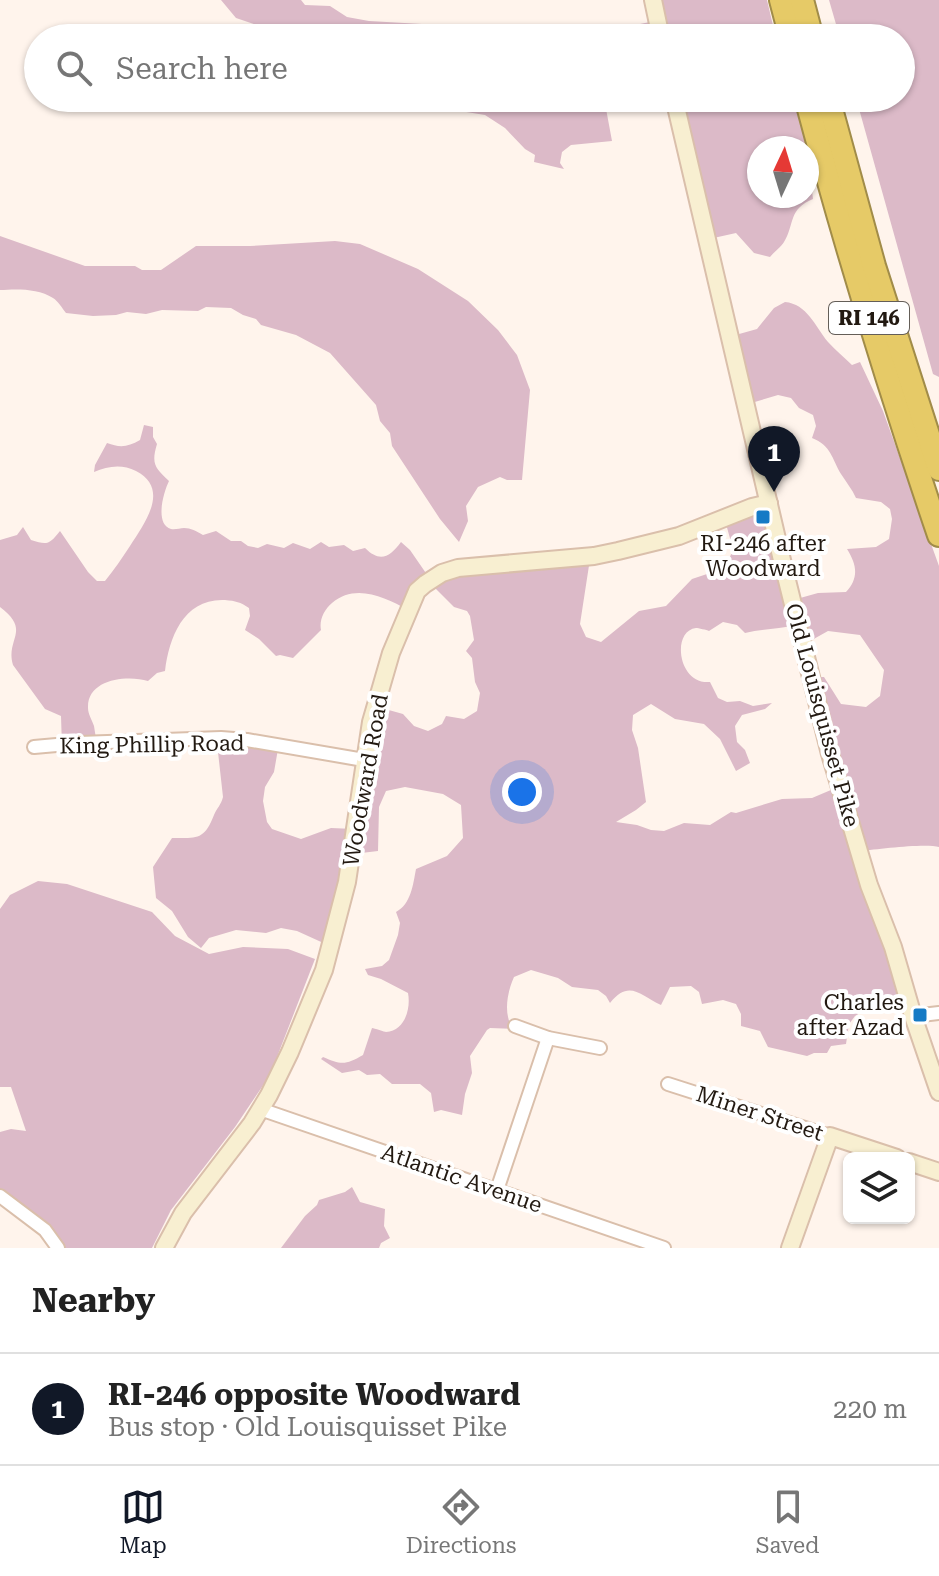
<!DOCTYPE html>
<html lang="en">
<head>
<meta charset="utf-8">
<style>
	:root { --surface:#fff; --page:#f6f6f6; --text:#222; --muted:#767676; --line:#e0e0e0; --accent:#111827 }
	body { margin:0; font-family:"Roboto Serif",serif; background:var(--page); color:var(--text) }
	.controls { position:absolute; right:24px; bottom:24px; display:grid; overflow:hidden; border-radius:12px; box-shadow:0 2px 6px #0004 }
	.controls button { width:72px; height:72px; display:grid; place-items:center; padding:0; border:0; border-bottom:2px solid var(--line); background:var(--surface); color:var(--text); font:40px sans-serif }
	.compass { position:absolute; left:747px; top:136px; width:72px; height:72px; border-radius:50%; background:var(--surface); box-shadow:0 2px 6px #0004; rotate:4deg }
	.you { position:absolute; left:522px; top:792px; width:28px; height:28px; margin:-20px; border:6px solid #fff; border-radius:50%; background:#1a73e8; box-shadow:0 0 0 12px #1a73e833 }
	.badge { display:grid; place-items:center; width:52px; height:52px; border-radius:50%; background:var(--accent); color:#fff; font-size:26px; font-weight:700 }
	.pin { position:absolute; translate:-50% -66px; filter:drop-shadow(0 2px 4px #0008) }
	.pin::after { content:''; position:absolute; top:42px; width:28px; height:24px; background:inherit; clip-path:polygon(0 0,100% 0,50% 100%) }
	.list { margin:0; padding:0; list-style:none }
	h2 { display:flex; justify-content:space-between; align-items:center; height:104px; margin:0; padding:0 32px; font-size:34px }
	h2 small { font-size:26px; font-weight:400; color:var(--muted) }
	.list li { display:grid; grid-template-columns:52px 1fr auto; gap:24px; align-items:center; box-sizing:border-box; height:112px; padding:0 32px; border-top:2px solid var(--line) }
	.list b { display:block; font-size:30px; white-space:nowrap }
	.list p { margin:0; font-size:26px; white-space:nowrap; color:var(--muted) }
	.list em { font-size:26px; font-style:normal; color:var(--muted) }
	.icon { flex:none; width:44px; height:44px; fill:none; stroke:currentColor; stroke-width:2; stroke-linecap:round; stroke-linejoin:round }
	.map { position:relative; flex:none; width:939px; height:1248px; overflow:hidden }
	.search { position:absolute; background:var(--surface); box-shadow:0 2px 6px #0004; left:24px; right:24px; top:24px; height:88px; display:flex; align-items:center; gap:20px; box-sizing:border-box; padding:0 28px; border-radius:44px; color:var(--muted); font-size:30px }
	.sheet { height:216px; background:var(--surface) }
	nav { display:flex; justify-content:space-around; align-items:center; box-sizing:border-box; height:112px; border-top:2px solid var(--line); background:var(--surface); font-size:22px; color:var(--muted) }
	nav a { display:grid; justify-items:center; gap:4px }
	nav .on { color:var(--accent) }
	.map>svg:first-child { display:block }
	.green { fill:#dcbac8; fill-rule:evenodd }
	.lines { fill:none; stroke-linecap:round; stroke-linejoin:round }
	.street-casing { stroke:#dabfab; stroke-width:16 }
	.secondary-casing { stroke:#dabfab; stroke-width:20 }
	.highway-casing { stroke:#a18c49; stroke-width:26 }
	.street { stroke:#fff; stroke-width:12 }
	.secondary { stroke:#f8efd1; stroke-width:16 }
	.highway { stroke:#e6ca67; stroke-width:22 }
	.poi-dot { fill:#157ac5; stroke:#fff; stroke-width:3 }
	.labels { text-anchor:middle; stroke-width:8; stroke-linejoin:round; paint-order:stroke }
	.shield { fill:#fff; stroke:#645e58; stroke-width:2 }
	.shield-label { font-size:20px; font-weight:bold; fill:#221911 }
	.poi-label { font-size:22px; fill:#221911; stroke:#fff }
	.street-label { font-size:22px; fill:#221911; stroke:#fff }
</style>
</head>
<body>
<div class="map">
<svg width="939" height="1248" viewBox="0 0 939 1248">
	<rect width="100%" height="100%" fill="#fff4ec"/>
	<!-- green -->
	<g class="green">
		<path d="M221,0H301L305,5L330,6L347,17L369,21L543,31L552,29L569,38H280L266,28L236,18Z"/>
		<path d="M653,0H767L776,38H573C585,38 594,34 604,29L603,24L635,25L655,21Z"/>
		<path d="M829,0H939V377L933,374L856,98H901V38H840Z"/>
		<path d="M377,98H604L612,141L571,145L562,152L560,163L564,169L534,162L535,155L525,149L505,128L485,115L454,110L385,104Z"/>
		<path d="M675,98H794L805,132L813,199C788,209 795,224 784,242C781,247 774,252 770,257L754,253L736,233L709,239ZM759,148H807V196H759Z"/>
		<path d="M0,236L85,266H135L142,270H161L196,246H250L335,241L360,244L418,269L468,301L498,330L517,355L530,390L522,480H507L500,477L478,487L466,506L468,521L459,542L440,519L392,446L390,433L380,421L376,405L330,353L296,335L261,325L256,319L243,315L231,308L206,307L198,311L162,310L146,314L127,312L116,315L93,316L66,313C62,308 58,301 53,298C38,288 16,289 0,290Z"/>
		<path d="M785,302C807,304 815,326 828,342C835,350 844,357 852,365L860,362L883,411L939,566V847C926,843 878,849 861,851L907,998L882,1009L865,1010L855,1016L849,1024L846,1044L831,1046L827,1053H814L807,1056L768,1047L760,1031L741,1026V1014L736,1004L723,1000L702,1004L699,992L691,986L670,987L661,1005C640,995 629,979 610,1003L606,996L598,990L572,987L558,978L531,970L514,977C507,993 503,1014 513,1029L490,1028L487,1030L470,1056L472,1073L465,1094L462,1115L441,1110L434,1112L431,1093L420,1084H392L380,1074L367,1075L359,1070L342,1073L321,1059L323,1057C341,1065 346,1065 363,1055L372,1028C374,1028 385,1032 386,1032C405,1031 411,1008 408,993L381,979L368,975L365,969L382,966L389,960L398,935L400,923L396,912C411,904 413,885 416,869L447,856L463,838L461,805L443,794L405,787L386,791L379,807L378,851L353,854L330,946L297,931L281,928L266,933L236,930L209,938L201,948L188,937L172,911L156,898L153,867L172,838C198,838 204,840 214,815C217,808 221,805 223,797L217,743L278,749L274,772L265,787L263,801L267,822L272,829L301,839L331,828L354,829L378,707L403,714L414,726L428,731L442,724L446,716L464,719L477,711L480,693L475,682L472,658L466,651L474,640L470,616L467,611L454,607L432,585L408,610C385,597 355,583 332,603C324,610 319,620 321,630L293,658L280,655L276,656L259,639L245,630L250,616L249,608C240,602 236,601 225,600C184,598 169,637 165,671L157,673L148,681C127,675 87,679 88,708C88,714 92,720 94,726C95,732 96,739 97,745L62,747L61,716L45,709L13,665C5,639 32,631 0,607V540L17,535L23,527L31,540C47,545 49,545 60,531L88,572L97,581H105C114,570 122,558 130,546C144,524 171,489 136,471C122,464 108,466 94,472L95,465L107,443C120,448 128,447 140,440L144,425L153,427V437L157,444C151,464 155,468 169,481C164,491 154,524 171,529C175,530 180,528 184,528C191,528 196,531 203,535L216,531L231,541H241L248,546L258,548L267,544L284,548L293,543L310,549L321,542L329,547L344,545L353,551L365,548C380,563 390,557 401,542L410,550L430,579L447,574L590,559L580,624L586,637L601,642L639,611L666,606L692,579L716,571L728,562L733,549L726,524L765,504L793,600L818,593L846,592C859,578 857,565 847,549L876,547L889,539L892,519L890,509L881,502L856,498C852,489 846,482 841,474C832,459 831,445 812,438L816,426L813,415L799,408L791,398L778,395L748,404L732,336L757,329L774,308ZM723,622L737,625L745,633C762,629 779,629 796,625L803,645L828,631L860,635L884,670L880,696L866,707L841,704L824,677H811L838,787L812,798L782,799L736,813L731,812L710,825L684,823L664,831L651,830L637,825L616,822L636,810L646,802L638,748L632,730L633,715L651,704L675,719L704,724L720,739L736,771L750,763L745,750L737,742L735,726L742,715L765,709L772,703L753,706L740,701L727,702L718,698L710,682C678,685 671,631 696,628C698,628 707,630 709,631Z"/>
		<path d="M38,881L67,884L152,912L175,936L209,954L243,947L288,949L315,959L270,1075L235,1127L171,1210L152,1248H54L43,1233L0,1199V1132L11,1129L26,1131L11,1087H0V909L10,895Z"/>
		<path d="M352,1187L360,1202L385,1209L384,1226L390,1238L381,1243L379,1248H281L305,1216L317,1205L319,1200L345,1192Z"/>
	</g>
	<g class="lines">
		<!-- street casing -->
		<g class="street-casing">
			<g id="street">
				<path d="M34,747L79,743L221,738L247,740L364,760"/>
				<path d="M913,1016L939,1013"/>
				<path d="M515,1026L548,1038L600,1048"/>
				<path d="M668,1084L830,1136"/>
				<path d="M260,1109L664,1248"/>
				<path d="M497,1190L548,1038"/>
				<path d="M0,1196L45,1230L58,1248"/>
			</g>
		</g>
		<!-- secondary casing -->
		<g class="secondary-casing">
			<g id="secondary">
				<path d="M653,0L661,38"/>
				<path d="M674,98L781,556L830,754L869,885L893,947L913,1016L939,1092"/>
				<path d="M909,1162L939,1172"/>
				<path d="M164,1248L183,1213L252,1123L269,1095L290,1052L324,970L347,882L371,722L391,653L417,591L425,584L442,573L458,568L594,556L618,551L679,536L752,507L769,503"/>
				<path d="M790,1248L830,1136L897,1158"/>
			</g>
		</g>
		<!-- highway casing -->
		<g class="highway-casing">
			<g id="highway">
				<path d="M781,0L791,38"/>
				<path d="M802,0L812,38"/>
				<path d="M806,98C845,245 890,391 939,535"/>
				<path d="M828,98L874,266L939,469"/>
			</g>
		</g>
		<!-- street -->
		<use href="#street" class="street"/>
		<!-- secondary -->
		<use href="#secondary" class="secondary"/>
		<!-- highway -->
		<use href="#highway" class="highway"/>
	</g>
	<!-- markers -->
	<g class="poi-dot">
		<rect x="755" y="509" width="16" height="16" rx="4"/>
		<rect x="912" y="1007" width="16" height="16" rx="4"/>
	</g>
	<g class="labels">
		<!-- shield labels -->
		<rect class="shield" x="829" y="302" width="80" height="32" rx="6"/>
		<g class="shield-label">
			<text x="869" y="325">RI 146</text>
		</g>
		<!-- poi labels -->
		<g class="poi-label">
			<text x="763" y="551">RI-246 after<tspan x="763" dy="25">Woodward</tspan></text>
			<text x="904" y="1010" text-anchor="end">Charles<tspan x="904" dy="25">after Azad</tspan></text>
		</g>
		<!-- street labels -->
		<g class="street-label">
			<text transform="translate(823 715) rotate(75)" y="8">Old Louisquisset Pike</text>
			<text transform="translate(152 744) rotate(-1)" y="8">King Phillip Road</text>
			<text transform="translate(365 780) rotate(-80)" y="8">Woodward Road</text>
			<text transform="translate(760 1113) rotate(18)" y="8">Miner Street</text>
			<text transform="translate(462 1178) rotate(19)" y="8">Atlantic Avenue</text>
		</g>
	</g>
</svg>
<div class="controls">
<button><svg class="icon" aria-label="layers" viewBox="0 0 24 24"><path d="M12 4l9 5-9 5-9-5zM3 14l9 5 9-5"/></svg></button>
</div>
<svg class="compass" viewBox="-18 -18 36 36"><path d="M0-13l5 13h-10z" fill="#e53935"/><path d="M0 13l5-13h-10z" fill="#767676"/></svg>
<div class="you"></div>
<div class="pin badge" style="left:774px;top:492px">1</div>
<div class="search"><svg class="icon" aria-label="search" viewBox="0 0 24 24"><circle cx="10" cy="10" r="6"/><path d="M15 15l6 6"/></svg>Search here</div>
</div>
<section class="sheet">
<h2>Nearby<small></small></h2>
<ul class="list">
<li><span class="badge">1</span><div><b>RI-246 opposite Woodward</b><p>Bus stop · Old Louisquisset Pike</p></div><em>220 m</em></li>
</ul>
</section>
<nav>
<a class="on"><svg class="icon" aria-label="map" viewBox="0 0 24 24"><path d="M3 6l6-2 6 2 6-2v14l-6 2-6-2-6 2zM9 4v14M15 6v14"/></svg>Map</a>
<a><svg class="icon" aria-label="directions" viewBox="0 0 24 24"><path d="M12 3l9 9-9 9-9-9zM9 14v-3h6M13 9l2 2-2 2"/></svg>Directions</a>
<a><svg class="icon" aria-label="saved" viewBox="0 0 24 24"><path d="M7 4h10v16l-5-4-5 4z"/></svg>Saved</a>
</nav>
</body>
</html>
